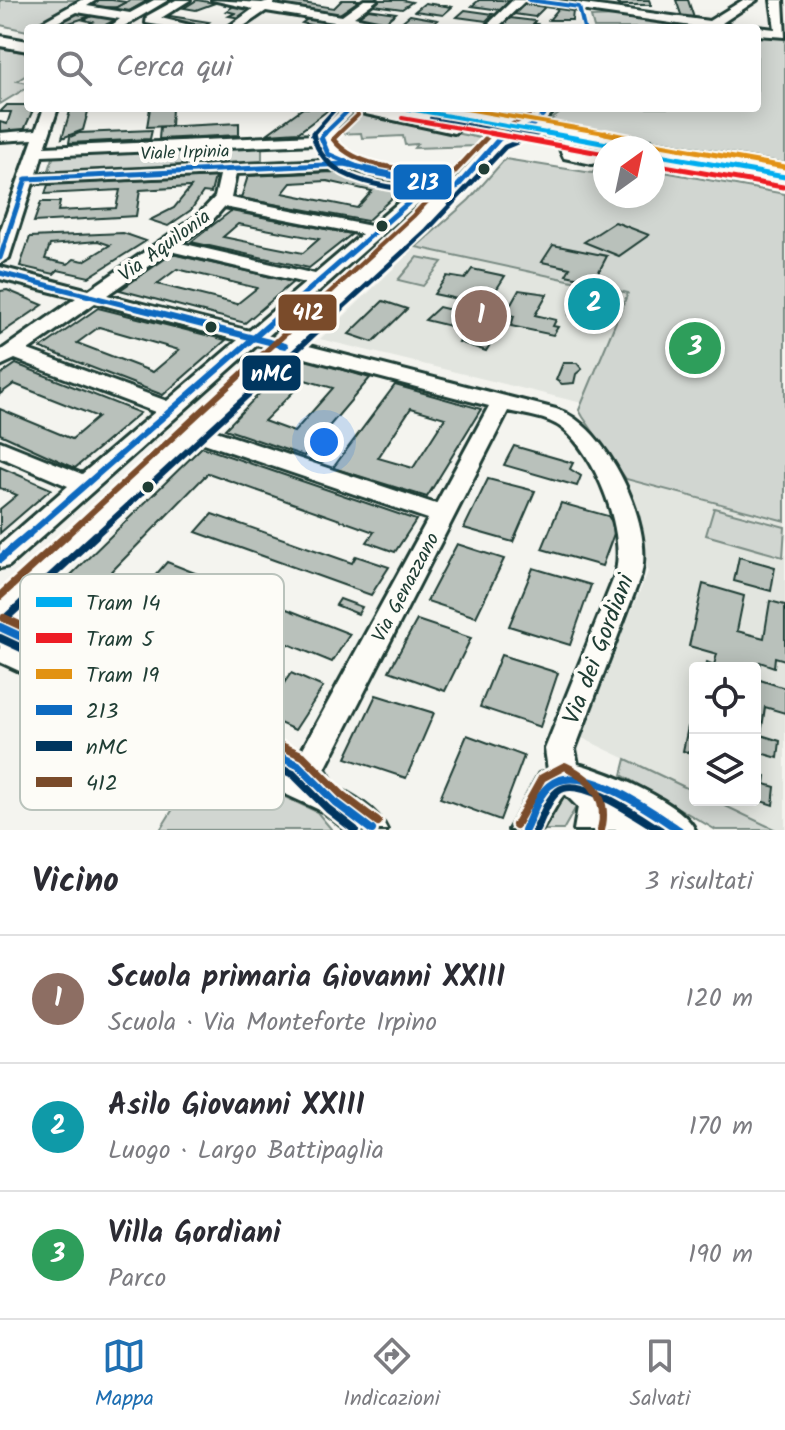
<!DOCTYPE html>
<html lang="it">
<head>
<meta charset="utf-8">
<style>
	:root { --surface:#fff; --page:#f7f7f7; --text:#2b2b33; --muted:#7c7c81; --line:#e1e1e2; --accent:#1f6fb2 }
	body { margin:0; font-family:Kalam,sans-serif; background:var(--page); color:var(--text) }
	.controls { position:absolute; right:24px; bottom:24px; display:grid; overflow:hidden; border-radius:8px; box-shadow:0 4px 20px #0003 }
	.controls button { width:72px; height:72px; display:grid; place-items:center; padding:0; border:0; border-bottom:2px solid var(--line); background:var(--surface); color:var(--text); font:40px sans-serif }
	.compass { position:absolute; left:593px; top:136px; width:72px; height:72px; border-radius:50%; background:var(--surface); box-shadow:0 4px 20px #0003; rotate:33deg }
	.you { position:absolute; left:324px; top:442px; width:28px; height:28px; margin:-20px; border:6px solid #fff; border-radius:50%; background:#1a73e8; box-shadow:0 0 0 12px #1a73e833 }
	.badge { display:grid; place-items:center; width:52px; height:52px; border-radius:50%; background:var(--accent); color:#fff; font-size:26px; font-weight:700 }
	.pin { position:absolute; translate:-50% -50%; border:4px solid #fff; box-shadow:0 2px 8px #0006 }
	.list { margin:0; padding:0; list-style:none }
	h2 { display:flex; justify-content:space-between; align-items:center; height:104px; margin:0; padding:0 32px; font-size:34px }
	h2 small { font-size:26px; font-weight:400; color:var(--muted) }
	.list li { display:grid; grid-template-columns:52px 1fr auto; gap:24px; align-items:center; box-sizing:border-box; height:128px; padding:0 32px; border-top:2px solid var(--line) }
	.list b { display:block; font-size:30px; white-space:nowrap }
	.list p { margin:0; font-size:26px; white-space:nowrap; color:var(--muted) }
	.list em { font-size:26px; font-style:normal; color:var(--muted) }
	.icon { flex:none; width:44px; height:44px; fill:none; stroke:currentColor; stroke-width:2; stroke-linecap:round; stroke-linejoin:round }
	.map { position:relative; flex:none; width:785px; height:830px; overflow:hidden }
	.search { position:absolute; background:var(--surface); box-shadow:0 4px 20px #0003; left:24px; right:24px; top:24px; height:88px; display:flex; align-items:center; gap:20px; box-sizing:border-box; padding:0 28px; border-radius:8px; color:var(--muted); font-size:30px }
	.sheet { height:488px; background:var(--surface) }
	nav { display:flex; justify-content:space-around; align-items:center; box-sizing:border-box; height:112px; border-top:2px solid var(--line); background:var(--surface); font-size:22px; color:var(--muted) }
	nav a { display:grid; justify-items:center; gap:4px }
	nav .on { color:var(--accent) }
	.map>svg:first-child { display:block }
	.built { fill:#e2e5df }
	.green { fill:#d1d6d1; stroke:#788a82; stroke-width:2 }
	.building { fill:#b9c1bb; stroke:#1f3d34; stroke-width:2; fill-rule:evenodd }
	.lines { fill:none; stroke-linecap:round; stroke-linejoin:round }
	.minor-casing { stroke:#1f3d34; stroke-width:6 }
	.major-casing { stroke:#1f3d34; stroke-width:6 }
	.minor { fill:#fdfcf7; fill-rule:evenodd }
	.major { fill:#fdfcf7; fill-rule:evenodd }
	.bus-1-far3-casing { stroke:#fdfcf7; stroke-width:8 }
	.bus-1-far2-casing { stroke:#fdfcf7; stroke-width:10 }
	.bus-1-far1-casing { stroke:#fdfcf7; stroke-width:12 }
	.bus-1-casing { stroke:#fdfcf7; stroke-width:14 }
	.bus-2-far3-casing { stroke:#fdfcf7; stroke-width:8 }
	.bus-2-far2-casing { stroke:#fdfcf7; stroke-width:10 }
	.bus-2-far1-casing { stroke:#fdfcf7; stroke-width:12 }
	.bus-2-casing { stroke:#fdfcf7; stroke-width:14 }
	.bus-3-far3-casing { stroke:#fdfcf7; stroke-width:8 }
	.bus-3-far2-casing { stroke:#fdfcf7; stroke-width:10 }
	.bus-3-far1-casing { stroke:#fdfcf7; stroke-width:12 }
	.bus-3-casing { stroke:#fdfcf7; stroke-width:14 }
	.bus-1-far3 { stroke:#0c69bf; stroke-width:4 }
	.bus-1-far2 { stroke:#0c69bf; stroke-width:5 }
	.bus-1-far1 { stroke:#0c69bf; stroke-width:6 }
	.bus-1 { stroke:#0c69bf; stroke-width:8 }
	.bus-2-far3 { stroke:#00365f; stroke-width:4 }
	.bus-2-far2 { stroke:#00365f; stroke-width:5 }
	.bus-2-far1 { stroke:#00365f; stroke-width:6 }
	.bus-2 { stroke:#00365f; stroke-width:8 }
	.bus-3-far3 { stroke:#7a4b2a; stroke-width:4 }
	.bus-3-far2 { stroke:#7a4b2a; stroke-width:5 }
	.bus-3-far1 { stroke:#7a4b2a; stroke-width:6 }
	.bus-3 { stroke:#7a4b2a; stroke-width:8 }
	.tram-1-far1-casing { stroke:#fdfcf7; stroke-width:8 }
	.tram-1-casing { stroke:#fdfcf7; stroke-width:10 }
	.tram-2-far1-casing { stroke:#fdfcf7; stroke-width:8 }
	.tram-2-casing { stroke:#fdfcf7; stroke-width:10 }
	.tram-3-far1-casing { stroke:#fdfcf7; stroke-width:8 }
	.tram-3-casing { stroke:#fdfcf7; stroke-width:10 }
	.tram-1-far1 { stroke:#00adef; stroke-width:4 }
	.tram-1 { stroke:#00adef; stroke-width:5 }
	.tram-2-far1 { stroke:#ed1c24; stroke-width:4 }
	.tram-2 { stroke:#ed1c24; stroke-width:5 }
	.tram-3-far1 { stroke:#e29212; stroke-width:4 }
	.tram-3 { stroke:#e29212; stroke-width:5 }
	.bus-dot { fill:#1f3d34; stroke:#fdfcf7; stroke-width:3 }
	.labels { text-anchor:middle; stroke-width:8; stroke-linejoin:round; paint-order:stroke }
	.far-street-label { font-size:18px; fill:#1f3d34; stroke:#fdfcf7 }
	.street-label { font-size:20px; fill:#1f3d34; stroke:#fdfcf7 }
	.near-street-label { font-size:24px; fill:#1f3d34; stroke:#fdfcf7 }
	.key { fill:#fdfcf7; stroke:#bac3bc; stroke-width:2 }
	.key-label { font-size:22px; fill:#1f3d34 }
	.line-badge { stroke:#fdfcf7; stroke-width:3 }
	.badge-label { font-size:22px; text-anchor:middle; font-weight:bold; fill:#fff }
</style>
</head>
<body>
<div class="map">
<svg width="785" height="830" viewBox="0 0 785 830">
	<rect width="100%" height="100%" fill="#f4f4ef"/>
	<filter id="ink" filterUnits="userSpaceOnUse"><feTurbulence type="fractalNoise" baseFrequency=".0125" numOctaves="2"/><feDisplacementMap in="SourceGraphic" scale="16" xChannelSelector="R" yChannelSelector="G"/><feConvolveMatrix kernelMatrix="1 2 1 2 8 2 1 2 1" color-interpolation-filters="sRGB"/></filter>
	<g filter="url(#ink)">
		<!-- built -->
		<g class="built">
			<path d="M416,247L628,293L582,403L320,339Z"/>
			<path d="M626,479L785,521V830H776L713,800H755V668H695V792L578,736L648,572Z"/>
		</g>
		<!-- green -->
		<g class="green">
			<path d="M0,0H82L27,31L0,25Z"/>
			<path d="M617,16L700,28H594L591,17Z"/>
			<path d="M757,35L785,37V163L548,122L567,108H757Z"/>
			<path d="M0,48L28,53V74L17,81L28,83V87L0,104Z"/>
			<path d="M358,114L485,139L479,146L414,148L417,144L405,145L403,136L362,138L361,133L336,134Z"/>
			<path d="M262,146V163L48,173L54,155Z"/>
			<path d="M505,159L592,173L605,161V196H653V170L785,194V521L626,479L583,417L579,410L628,293L416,247L469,200Z"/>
			<path d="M417,257L442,262L423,286L398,280Z"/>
			<path d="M714,508L785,527L783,557L706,535Z"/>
			<path d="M204,759L317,812L332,830H160Z"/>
			<path d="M626,759L695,792V800H713L776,830H716L622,775Z"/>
			<path d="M560,795H568L576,807L563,830H538Z"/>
		</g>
		<!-- building -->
		<g class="building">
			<path d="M99,0H112L126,2L117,7L83,8Z"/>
			<path d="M130,0H148L124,14L109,11Z"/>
			<path d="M197,0L215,3L196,10L184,8Z"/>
			<path d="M284,0H300L296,2L334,8L342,0H360L338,15L277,5Z"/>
			<path d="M380,0H402L412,2L402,9L374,5Z"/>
			<path d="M479,0H501L510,1L500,10L472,6Z"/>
			<path d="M614,0H649L651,5H618Z"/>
			<path d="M676,0H688L694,18L682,17Z"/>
			<path d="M425,3L452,7L443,15L415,11Z"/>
			<path d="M525,3L546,6L535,17L514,14Z"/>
			<path d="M234,6L253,10L240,18L229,16L235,13L226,11Z"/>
			<path d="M559,8L573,10L572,20H549Z"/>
			<path d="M368,9L396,13L385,22L357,17Z"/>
			<path d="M465,10L493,14L486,21L457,17Z"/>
			<path d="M73,12L94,15L66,24L53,22Z"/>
			<path d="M94,15L117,19L100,28L83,27L93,22L84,20Z"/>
			<path d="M410,15L438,20L428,28L399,24Z"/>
			<path d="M170,16L209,22L203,26L164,19Z"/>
			<path d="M309,18L330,22L322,28L302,23Z"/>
			<path d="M510,18L535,21L533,24H537L533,28H499Z"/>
			<path d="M7,105H28V108H34L23,132H0V122L7,124L11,112H0Z"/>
			<path d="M71,108H89L83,130L62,138Z"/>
			<path d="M150,108H172L171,126L147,127Z"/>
			<path d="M303,108H331L299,132L267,134Z"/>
			<path d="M499,108L522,109L539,108L530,119L495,113Z"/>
			<path d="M239,123V135L159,139L160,127Z"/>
			<path d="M152,130L150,139L69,143L70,137L79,133Z"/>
			<path d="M333,172L405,186L367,221L241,198L248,176ZM327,181L372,191L357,208L283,193L291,183Z"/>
			<path d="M215,177L211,193L203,192L191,210L168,226L150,220L174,208L191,187L140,190L136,216L34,222L41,202H60L58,211L116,208L120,190L45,194L48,185Z"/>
			<path d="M231,211L352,234L309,268L191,242ZM238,224L319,239L303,253L223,237Z"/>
			<path d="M615,222L649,235L619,256L584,242Z"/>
			<path d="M123,233L146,241L89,277L58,270L54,274L20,266L30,237ZM98,241L110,245L84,261L74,259L68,264L45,259L50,245Z"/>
			<path d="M553,245L607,256L594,281L566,275L570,268L542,262Z"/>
			<path d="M172,254L293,282L245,323L120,290ZM177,269L257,288L237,304L157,284Z"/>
			<path d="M472,269L505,276L489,301L510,306L519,290L547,294L535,315L556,320L553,326L558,327L553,335L511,326L514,316L491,311L482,324L500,328L486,351L459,342L467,330L425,320L439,307L468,314L476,303L434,294L447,276L465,279Z"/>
			<path d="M583,286L618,293L605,323L569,315Z"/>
			<path d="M7,290L43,305L0,334V291Z"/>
			<path d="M383,301L407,309L373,342L349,334Z"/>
			<path d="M98,308L226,340L163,395L41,348ZM99,327L179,350L153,372L77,343Z"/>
			<path d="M296,356L370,378L304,456L225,429ZM305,380L333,388L294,432L264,421Z"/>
			<path d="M563,363H577L582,369L576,374L574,383L562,384L556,380Z"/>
			<path d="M16,364L140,413L75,468L0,434V409L72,439L98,417L14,384L0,394V375Z"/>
			<path d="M395,385L481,409L427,497L333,468ZM411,408L445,418L413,468L378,458Z"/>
			<path d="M514,446L573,463L570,469L581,476L577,486L504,465Z"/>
			<path d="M202,447L416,520L395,552L367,542L374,532L208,473L82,602L282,686L291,673L323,687L295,730L33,612Z"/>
			<path d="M0,467L51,489L0,533V509L17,495L0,488Z"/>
			<path d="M488,479L535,491L513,542L464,528Z"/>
			<path d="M561,503L608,516L616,528L602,566L542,549Z"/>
			<path d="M212,514L352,563L356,556L389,567L371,595L196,532Z"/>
			<path d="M457,544L504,559L476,617L427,601Z"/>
			<path d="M739,557L775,567L771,591L734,581Z"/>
			<path d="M167,562L350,634L332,662L146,586Z"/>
			<path d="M533,568L591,585L570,645L509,626Z"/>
			<path d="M703,584L744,596L737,631L764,638L770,601L785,605V660L775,657L774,667L760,662L757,679L785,688V713L765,707L761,735L780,741L778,758L757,752L755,766V668H705L707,662L714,665L717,654L689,646Z"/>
			<path d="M340,599L362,607L358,614L336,605Z"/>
			<path d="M417,620L471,638L445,691L389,671Z"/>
			<path d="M501,655L558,673L540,727L480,707Z"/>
			<path d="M376,695L434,713L406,778L346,758Z"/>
			<path d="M688,727L695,729V754L683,751Z"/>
			<path d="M467,735L524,756L500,820L440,798Z"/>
			<path d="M755,773L766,776L765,784L775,787L773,805L755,799Z"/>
		</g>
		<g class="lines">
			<!-- minor casing -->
			<g class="minor-casing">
				<g id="minor">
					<path d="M81,0H96L87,6L130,13L154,0H168L121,28L112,25L120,19L77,12L46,28H31Z"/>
					<path d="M176,0H190L161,18L202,28H175L146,23L147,16Z"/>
					<path d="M212,0L262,3L272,0L274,5L342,16L364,0H377L354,17L405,28L346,23L339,27L334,22L266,11L241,28H227L253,9Z"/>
					<path d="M513,0H554L709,21L743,0H757L722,23L738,28H706L524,2L497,28H484Z"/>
					<path d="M771,0H783L785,37L757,35V28H754L757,27L775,29Z"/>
					<path d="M44,108H58L45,147L315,135L343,108H358L330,136C337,172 416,174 446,182V188L434,189L268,336L281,339L450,185L494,136L505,131L401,112L394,108H425L520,125L542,108H557L538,128L630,145L633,148L605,149L572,143L576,152L592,154L605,151V161L592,164L564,158L558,145L563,141L523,134L504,142L462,191L301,344L556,409C606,424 655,525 641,575L575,749L578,764C608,772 683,802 695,830H574L578,807L564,793L542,830H509L539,774L548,770L545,749L615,575C627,534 596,454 562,428C547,417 526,415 508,411L325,769L332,780L330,784C350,794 378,809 387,830H346L324,812L0,662V594L271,349L257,345L9,566L0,568V545L68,486L0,457V441L82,474L155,412L15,359L0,366V351L76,298L0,279V267L89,290L198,215L215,197L220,175L33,183L9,258L0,263V232L33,139L0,141V133L36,130ZM316,144L328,160L37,174L42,156ZM345,169L418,186L371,226L231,198L236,174ZM224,207L362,234L315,274L181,243L210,223ZM170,251L305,283L249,331L107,295ZM95,303L238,340L167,401L28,350ZM290,354L489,406L436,504L210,429ZM198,441L428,519L301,752L6,618Z"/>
				</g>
			</g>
			<!-- major casing -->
			<g class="major-casing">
				<g id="major">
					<path d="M0,36L28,41V51L0,46Z"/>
					<path d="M352,108H388L461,123L463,127L454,133L361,113Z"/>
					<path d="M424,108H464L785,165V177L653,153V148H624L433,113Z"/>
				</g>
			</g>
			<!-- minor -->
			<use href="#minor" class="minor"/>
			<!-- major -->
			<use href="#major" class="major"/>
			<!-- bus-1-far3 casing -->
			<g class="bus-1-far3-casing">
				<g id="bus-1-far3">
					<path d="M529,0L579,7L584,28"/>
					<path d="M323,135L351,108"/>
					<path d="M508,135L533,125L550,108"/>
				</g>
			</g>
			<!-- bus-1-far2 casing -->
			<g class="bus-1-far2-casing">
				<g id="bus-1-far2">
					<path d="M325,133L321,137L328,154L369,172L456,188L499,139L513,133"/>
					<path d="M0,258L26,179L345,164L431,183"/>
					<path d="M0,273L144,310"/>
					<path d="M286,310L431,183"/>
				</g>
			</g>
			<!-- bus-1-far1 casing -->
			<g class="bus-1-far1-casing">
				<g id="bus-1-far1">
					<path d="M136,308L285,346"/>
					<path d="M26,537L288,308"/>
				</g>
			</g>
			<!-- bus-1 casing -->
			<g class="bus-1-casing">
				<g id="bus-1">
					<path d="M0,559L28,535"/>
					<path d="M0,627L298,765L335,802L372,830"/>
					<path d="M525,830C532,816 537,796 549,786C580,759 652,812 679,830"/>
				</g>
			</g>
			<!-- bus-2-far3 casing -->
			<g class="bus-2-far3-casing">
				<g id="bus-2-far3">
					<path d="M431,118L531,135"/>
					<path d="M312,135L336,108"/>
					<path d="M534,135L537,134"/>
				</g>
			</g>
			<!-- bus-2-far2 casing -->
			<g class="bus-2-far2-casing">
				<g id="bus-2-far2">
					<path d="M313,133C322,184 387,186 429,193"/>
					<path d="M522,133L531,135"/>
					<path d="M340,310L427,230L505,147L537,134"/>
				</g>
			</g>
			<!-- bus-2-far1 casing -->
			<g class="bus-2-far1-casing">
				<path id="bus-2-far1" d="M94,537L342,308"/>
			</g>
			<!-- bus-2 casing -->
			<g class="bus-2-casing">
				<g id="bus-2">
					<path d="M7,617L96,535"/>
					<path d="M0,638L293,774L328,809L355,830"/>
					<path d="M536,830C542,818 547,800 558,791C579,774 640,818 660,830"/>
				</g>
			</g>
			<!-- bus-3-far3 casing -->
			<g class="bus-3-far3-casing">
				<g id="bus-3-far3">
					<path d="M337,135L358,115"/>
					<path d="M489,135L529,116"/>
				</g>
			</g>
			<!-- bus-3-far2 casing -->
			<g class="bus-3-far2-casing">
				<g id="bus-3-far2">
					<path d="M339,133L333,139C355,168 400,168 433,173"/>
					<path d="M311,310L413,216L491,133"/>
				</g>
			</g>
			<!-- bus-3-far1 casing -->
			<g class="bus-3-far1-casing">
				<path id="bus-3-far1" d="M65,537L313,308"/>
			</g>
			<!-- bus-3 casing -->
			<g class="bus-3-casing">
				<g id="bus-3">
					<path d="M0,596L67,535"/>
					<path d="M4,618L303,756L342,795L378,822"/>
					<path d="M516,825L542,778L565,766C592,779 609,799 601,830"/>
				</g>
			</g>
			<!-- bus-1-far3 -->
			<use href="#bus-1-far3" class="bus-1-far3"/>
			<!-- bus-1-far2 -->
			<use href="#bus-1-far2" class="bus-1-far2"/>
			<!-- bus-1-far1 -->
			<use href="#bus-1-far1" class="bus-1-far1"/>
			<!-- bus-1 -->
			<use href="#bus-1" class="bus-1"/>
			<!-- bus-2-far3 -->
			<use href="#bus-2-far3" class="bus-2-far3"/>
			<!-- bus-2-far2 -->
			<use href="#bus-2-far2" class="bus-2-far2"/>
			<!-- bus-2-far1 -->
			<use href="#bus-2-far1" class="bus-2-far1"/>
			<!-- bus-2 -->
			<use href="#bus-2" class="bus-2"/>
			<!-- bus-3-far3 -->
			<use href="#bus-3-far3" class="bus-3-far3"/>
			<!-- bus-3-far2 -->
			<use href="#bus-3-far2" class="bus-3-far2"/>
			<!-- bus-3-far1 -->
			<use href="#bus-3-far1" class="bus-3-far1"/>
			<!-- bus-3 -->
			<use href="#bus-3" class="bus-3"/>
			<!-- tram-1-far1 casing -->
			<g class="tram-1-far1-casing">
				<path id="tram-1-far1" d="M404,108L558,135"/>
			</g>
			<!-- tram-1 casing -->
			<g class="tram-1-casing">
				<g id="tram-1">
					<path d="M547,133L629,148"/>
					<path d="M653,154L785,177"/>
				</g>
			</g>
			<!-- tram-2-far1 casing -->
			<g class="tram-2-far1-casing">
				<path id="tram-2-far1" d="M402,118L500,135"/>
			</g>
			<!-- tram-2 casing -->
			<g class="tram-2-casing">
				<g id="tram-2">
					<path d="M489,133L605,154"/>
					<path d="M653,164L783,187"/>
				</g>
			</g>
			<!-- tram-3-far1 casing -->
			<g class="tram-3-far1-casing">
				<path id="tram-3-far1" d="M461,108L616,135"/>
			</g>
			<!-- tram-3 casing -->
			<g class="tram-3-casing">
				<g id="tram-3">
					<path d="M605,133L631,138"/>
					<path d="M655,144L785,167"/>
				</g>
			</g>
			<!-- tram-1-far1 -->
			<use href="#tram-1-far1" class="tram-1-far1"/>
			<!-- tram-1 -->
			<use href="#tram-1" class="tram-1"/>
			<!-- tram-2-far1 -->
			<use href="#tram-2-far1" class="tram-2-far1"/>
			<!-- tram-2 -->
			<use href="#tram-2" class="tram-2"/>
			<!-- tram-3-far1 -->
			<use href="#tram-3-far1" class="tram-3-far1"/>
			<!-- tram-3 -->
			<use href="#tram-3" class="tram-3"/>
		</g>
	</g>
	<!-- markers -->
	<g class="bus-dot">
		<circle cx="484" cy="169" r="7"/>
		<circle cx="382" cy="226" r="7"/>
		<circle cx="211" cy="327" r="7"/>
		<circle cx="148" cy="487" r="7"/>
	</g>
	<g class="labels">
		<!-- far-street labels -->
		<g class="far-street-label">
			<text transform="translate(185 152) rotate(-2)" y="6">Viale Irpinia</text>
		</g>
		<!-- street labels -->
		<g class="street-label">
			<text transform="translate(164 245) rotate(-36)" y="7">Via Aquilonia</text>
			<text transform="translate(405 587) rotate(-62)" y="7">Via Genazzano</text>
		</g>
		<!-- near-street labels -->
		<g class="near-street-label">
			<text transform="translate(598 649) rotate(-69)" y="8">Via dei Gordiani</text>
		</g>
	</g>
	<!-- legend -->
	<rect x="20" y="574" width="264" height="236" rx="12" class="key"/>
	<rect x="36" y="597" width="36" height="10" fill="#00adef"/>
	<rect x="36" y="633" width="36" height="10" fill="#ed1c24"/>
	<rect x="36" y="669" width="36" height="10" fill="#e29212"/>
	<rect x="36" y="705" width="36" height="10" fill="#0c69bf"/>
	<rect x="36" y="741" width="36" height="10" fill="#00365f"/>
	<rect x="36" y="777" width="36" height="10" fill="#7a4b2a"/>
	<g class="key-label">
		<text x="86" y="610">Tram 14</text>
		<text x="86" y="646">Tram 5</text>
		<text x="86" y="682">Tram 19</text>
		<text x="86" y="718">213</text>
		<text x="86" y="754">nMC</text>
		<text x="86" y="790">412</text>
	</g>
	<g class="line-badge">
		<rect x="392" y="163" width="61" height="38" rx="8" fill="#0c69bf"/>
		<rect x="277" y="293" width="61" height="39" rx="8" fill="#7a4b2a"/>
		<rect x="241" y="354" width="61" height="38" rx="8" fill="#00365f"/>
	</g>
	<g class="badge-label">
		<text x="423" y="190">213</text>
		<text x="308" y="320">412</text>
		<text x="272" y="381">nMC</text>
	</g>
</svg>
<div class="controls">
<button><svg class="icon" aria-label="locate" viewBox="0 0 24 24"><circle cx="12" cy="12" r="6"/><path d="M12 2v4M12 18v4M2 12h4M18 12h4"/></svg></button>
<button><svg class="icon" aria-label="layers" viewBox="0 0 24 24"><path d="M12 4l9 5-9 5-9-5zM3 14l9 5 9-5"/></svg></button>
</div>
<svg class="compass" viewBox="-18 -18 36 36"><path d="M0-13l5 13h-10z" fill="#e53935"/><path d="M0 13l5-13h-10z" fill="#7c7c81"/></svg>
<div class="you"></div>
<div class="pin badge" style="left:481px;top:316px;background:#8d6e63">1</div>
<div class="pin badge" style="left:594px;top:304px;background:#0f9aa8">2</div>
<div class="pin badge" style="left:695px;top:348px;background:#2e9e5b">3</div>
<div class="search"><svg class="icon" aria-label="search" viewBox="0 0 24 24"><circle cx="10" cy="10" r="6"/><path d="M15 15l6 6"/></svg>Cerca qui</div>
</div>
<section class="sheet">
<h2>Vicino<small>3 risultati</small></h2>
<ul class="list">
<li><span class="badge" style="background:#8d6e63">1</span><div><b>Scuola primaria Giovanni XXIII</b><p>Scuola · Via Monteforte Irpino</p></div><em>120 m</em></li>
<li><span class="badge" style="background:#0f9aa8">2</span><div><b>Asilo Giovanni XXIII</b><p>Luogo · Largo Battipaglia</p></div><em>170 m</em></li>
<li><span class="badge" style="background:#2e9e5b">3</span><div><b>Villa Gordiani</b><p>Parco</p></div><em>190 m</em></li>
</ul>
</section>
<nav>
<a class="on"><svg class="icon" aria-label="map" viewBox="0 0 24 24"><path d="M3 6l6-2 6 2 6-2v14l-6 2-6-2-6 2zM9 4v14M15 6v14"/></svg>Mappa</a>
<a><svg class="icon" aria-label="directions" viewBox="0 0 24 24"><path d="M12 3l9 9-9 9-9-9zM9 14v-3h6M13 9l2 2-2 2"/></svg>Indicazioni</a>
<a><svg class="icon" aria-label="saved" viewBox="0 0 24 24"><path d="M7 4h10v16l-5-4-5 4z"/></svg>Salvati</a>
</nav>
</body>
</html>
